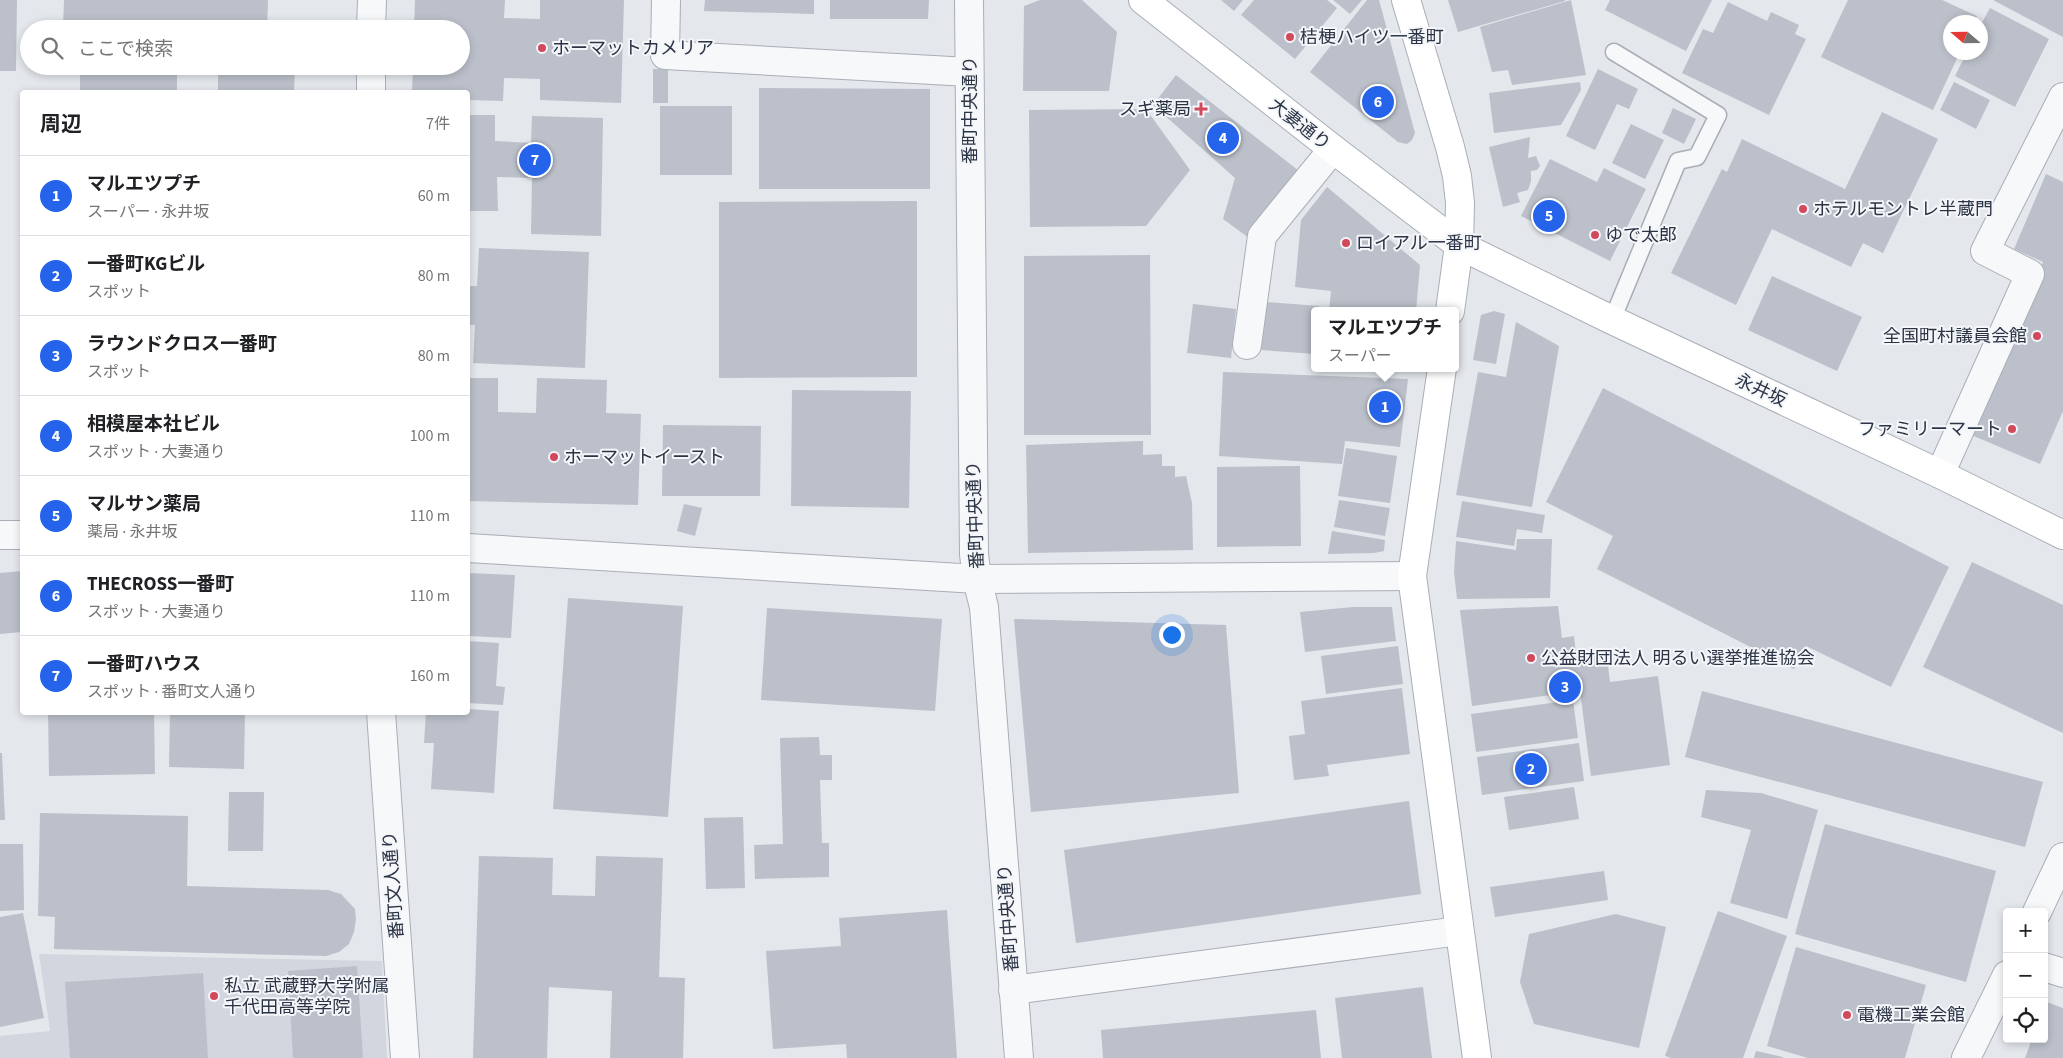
<!DOCTYPE html>
<html lang="ja">
<head>
<meta charset="utf-8">
<style>
	:root { --surface:#fff; --page:#f2f2f2; --text:#202124; --muted:#757577; --line:#e0e0e0; --accent:#2563eb }
	body { margin:0; font-family:"Source Sans 3","Noto Sans JP",sans-serif; background:var(--page); color:var(--text) }
	.controls { position:absolute; right:15px; bottom:15px; display:grid; overflow:hidden; border-radius:5px; box-shadow:0 2px 8px #0003 }
	.controls button { width:45px; height:45px; display:grid; place-items:center; padding:0; border:0; border-bottom:1px solid var(--line); background:var(--surface); color:var(--text); font:25px sans-serif }
	.compass { position:absolute; left:1943px; top:15px; width:45px; height:45px; border-radius:50%; background:var(--surface); box-shadow:0 2px 8px #0003; rotate:290deg }
	.you { position:absolute; left:1171px; top:634px; width:18px; height:18px; margin:-12px; border:4px solid #fff; border-radius:50%; background:#1a73e8; box-shadow:0 0 0 8px #1a73e833 }
	.badge { display:grid; place-items:center; width:32px; height:32px; border-radius:50%; background:var(--accent); color:#fff; font-size:16px; font-weight:700 }
	.pin { position:absolute; translate:-50% -50%; border:2px solid #fff; box-shadow:0 1px 5px #0006 }
	.popup { position:absolute; left:1311px; top:307px; width:148px; height:65px; box-sizing:border-box; display:grid; place-content:center; border-radius:5px; background:var(--surface); filter:drop-shadow(0 1px 4px #0005); font-size:16px; white-space:nowrap; color:var(--muted) }
	.popup b { font-size:19px; color:var(--text) }
	.popup::after { content:''; position:absolute; left:50%; top:100%; margin-left:-10px; border:10px solid transparent; border-top-color:var(--surface) }
	.list { margin:0; padding:0; list-style:none }
	h2 { display:flex; justify-content:space-between; align-items:center; height:65px; margin:0; padding:0 20px; font-size:21px }
	h2 small { font-size:16px; font-weight:400; color:var(--muted) }
	.list li { display:grid; grid-template-columns:32px 1fr auto; gap:15px; align-items:center; box-sizing:border-box; height:80px; padding:0 20px; border-top:1px solid var(--line) }
	.list b { display:block; font-size:19px; white-space:nowrap }
	.list p { margin:0; font-size:16px; white-space:nowrap; color:var(--muted) }
	.list em { font-size:16px; font-style:normal; color:var(--muted) }
	.icon { flex:none; width:28px; height:28px; fill:none; stroke:currentColor; stroke-width:2; stroke-linecap:round; stroke-linejoin:round }
	.map { position:relative; flex:none; width:2063px; height:1058px; overflow:hidden }
	.search { position:absolute; background:var(--surface); box-shadow:0 2px 8px #0003; left:20px; top:20px; width:450px; height:55px; display:flex; align-items:center; gap:12px; box-sizing:border-box; padding:0 18px; border-radius:28px; color:var(--muted); font-size:19px }
	.panel { position:absolute; background:var(--surface); box-shadow:0 2px 8px #0003; left:20px; top:90px; width:450px; height:625px; border-radius:5px }
	.map>svg:first-child { display:block }
	.built { fill:#d2d6de }
	.building { fill:#bbc0ca }
	.lines { fill:none; stroke-linecap:round; stroke-linejoin:round }
	.lane-casing { stroke:#a9aeb7; stroke-width:19 }
	.street-casing { stroke:#a9aeb7; stroke-width:30 }
	.secondary-casing { stroke:#a9aeb7; stroke-width:30 }
	.lane { stroke:#f7f8fa; stroke-width:16 }
	.street { stroke:#f7f8fa; stroke-width:28 }
	.secondary { stroke:#fff; stroke-width:28 }
	.poi-dot { fill:#d1495b; stroke:#f4f6f9; stroke-width:2 }
	.labels { text-anchor:middle; stroke-width:4; stroke-linejoin:round; paint-order:stroke }
	.poi-label { font-size:18px; fill:#2b3445; stroke:#f4f6f9; text-anchor:start }
	.street-label { font-size:18px; fill:#2b3445; stroke:#f4f6f9 }
</style>
</head>
<body>
<div class="map">
<svg width="2063" height="1058" viewBox="0 0 2063 1058">
	<rect width="100%" height="100%" fill="#e4e7ec"/>
	<!-- built -->
	<path class="built" d="M39,954L382,961L387,1058H0V1036L50,1031Z"/>
	<!-- building -->
	<g class="building">
		<path d="M0,0H17L16,71H0Z"/>
		<path d="M64,0H268L267,29H136L63,26Z"/>
		<path d="M415,0H505L504,18L540,19V0H624L621,103L540,100V79L504,78L503,101L468,100V92H412L413,66H461V29H414Z"/>
		<path d="M705,0H814V14L704,11Z"/>
		<path d="M830,0H929L928,19H830Z"/>
		<path d="M1040,0H1082L1117,32L1109,91H1023L1024,6Z"/>
		<path d="M1221,0H1243L1234,11Z"/>
		<path d="M1254,0H1327L1337,8L1295,59L1241,15Z"/>
		<path d="M1333,0H1362L1350,14Z"/>
		<path d="M1367,0H1379L1415,133L1412,140L1407,144L1398,142L1310,72Z"/>
		<path d="M1448,0H1565V1L1458,32Z"/>
		<path d="M1571,0L1586,75L1512,85L1508,70L1492,72L1480,27Z"/>
		<path d="M1610,0H1712L1686,51L1605,10Z"/>
		<path d="M1848,0H1942L1977,16L1974,22H1950V52H1960L1933,110L1821,57Z"/>
		<path d="M1993,0H2063V37Z"/>
		<path d="M1728,2L1767,21L1771,12L1799,25L1795,34L1806,39L1769,115L1682,73L1703,29L1713,33Z"/>
		<path d="M1990,8L2049,39L2015,107L1955,76L1967,52H1980V26Z"/>
		<path d="M235,66H295L294,92H218V70H235Z"/>
		<rect x="653" y="69" width="15" height="34"/>
		<path d="M1598,69L1638,89L1629,109L1617,104L1595,150L1566,136Z"/>
		<path d="M80,72L177,73V92H80Z"/>
		<path d="M1176,75L1299,171L1249,238L1223,219L1235,178L1153,105Z"/>
		<path d="M1580,82L1581,90L1561,125L1494,133L1489,93Z"/>
		<path d="M1954,82L1990,100L1976,129L1940,110Z"/>
		<path d="M759,88L930,89V189H759Z"/>
		<rect x="660" y="106" width="72" height="69"/>
		<path d="M1673,108L1696,119L1684,144L1662,133Z"/>
		<path d="M1146,109L1190,170L1146,226L1030,227L1029,110Z"/>
		<path d="M1882,112L1938,139L1883,253L1863,243L1851,267L1772,229L1736,305L1671,273L1722,169L1727,172L1742,139L1845,189Z"/>
		<path d="M468,115H495V141L531,143L532,116L603,118L601,236L531,234L532,178L497,177L498,211H468Z"/>
		<path d="M1631,124L1664,140L1645,179L1612,163Z"/>
		<path d="M1530,137L1528,158L1536,156L1540,166L1537,170L1531,171V181L1528,190L1517,193L1520,202L1503,207L1489,147Z"/>
		<path d="M1550,159L1597,182L1604,168L1646,189L1610,261L1521,216Z"/>
		<path d="M2046,174L2063,182V411L2040,464L1969,434L2043,262L2014,249Z"/>
		<path d="M1327,187L1420,265L1416,311H1329L1331,291L1295,287L1301,220Z"/>
		<path d="M917,201V377L719,378V202Z"/>
		<path d="M479,248L589,252L585,368L473,363L475,325H468V286H477Z"/>
		<path d="M1150,255L1151,435H1024V256Z"/>
		<path d="M1772,276L1862,317L1837,371L1748,330Z"/>
		<path d="M1265,302L1319,306L1318,311H1315V354L1261,350Z"/>
		<path d="M1193,304L1236,309L1231,358L1187,353Z"/>
		<path d="M1494,311L1505,314L1496,364L1473,360L1481,315Z"/>
		<path d="M1516,322L1559,346L1532,507L1456,495L1478,372L1506,377Z"/>
		<path d="M1223,372L1408,379L1400,447L1345,441L1342,464L1219,456Z"/>
		<path d="M468,378H498V412L536,413L537,378L607,380L606,413L641,414L638,505L468,501Z"/>
		<path d="M1603,388L1949,567L1891,687L1806,646L1794,669L1597,569L1613,536L1546,502Z"/>
		<path d="M792,390L911,391L909,508L791,506Z"/>
		<path d="M663,425L761,426L760,496H662Z"/>
		<path d="M1143,441V455L1162,454V466H1175V477L1186,476L1192,503L1193,550L1028,553L1026,445Z"/>
		<path d="M1346,448L1397,456L1390,503L1338,496Z"/>
		<path d="M1300,466L1301,546L1217,547V467Z"/>
		<path d="M1339,500L1390,508L1385,536L1334,527Z"/>
		<path d="M1462,501L1545,515L1542,533L1517,529L1514,546L1456,537Z"/>
		<path d="M684,504L702,508L695,536L677,531Z"/>
		<path d="M1332,531L1385,540L1384,551L1374,553L1328,554Z"/>
		<path d="M1517,539H1552L1550,598L1457,599L1454,572L1456,541L1516,550Z"/>
		<path d="M1972,562L2063,605V733L1923,667Z"/>
		<path d="M22,571V632L0,634V573Z"/>
		<path d="M468,573L515,575L511,638L468,636Z"/>
		<path d="M568,598L683,606L668,817L553,809Z"/>
		<path d="M1558,606L1562,638L1574,636L1576,654L1606,650L1610,682L1658,676L1670,765L1591,776L1580,691L1472,706L1460,610Z"/>
		<path d="M1353,607H1392L1396,641L1305,652L1300,612Z"/>
		<path d="M767,608L942,619L935,711L761,700Z"/>
		<path d="M1014,619L1226,625L1239,793L1031,812Z"/>
		<path d="M468,641L499,643L496,686L505,687L503,705L468,703Z"/>
		<path d="M1398,646L1403,684L1326,694L1321,656Z"/>
		<path d="M1402,688L1410,754L1327,765L1329,776L1294,780L1289,736L1305,734L1301,701Z"/>
		<path d="M1702,691L2043,782L2025,847L1685,757Z"/>
		<path d="M1573,700L1578,738L1476,752L1471,714Z"/>
		<path d="M468,709L499,711L494,793L431,789L434,743H424L426,712H468Z"/>
		<path d="M48,712H154L155,774L49,776Z"/>
		<path d="M170,712H245L244,769L169,767Z"/>
		<path d="M819,737L820,755H832V780H820L822,843H829V877L755,879L754,845L783,844L780,738Z"/>
		<path d="M1579,743L1584,781L1482,795L1477,757Z"/>
		<path d="M0,753H2L5,820H0Z"/>
		<path d="M1574,787L1579,819L1509,830L1504,797Z"/>
		<path d="M1706,790L1761,793L1818,810L1787,919L1730,903L1751,830L1701,817Z"/>
		<path d="M229,792H264L263,851H228Z"/>
		<path d="M1409,801L1421,894L1076,943L1064,850Z"/>
		<path d="M40,813L188,816L187,886L328,890L341,894L355,909L356,919L354,932L349,944L339,952L326,956L54,949L55,917L38,916Z"/>
		<path d="M743,817L745,888L706,889L704,818Z"/>
		<path d="M1825,824L1996,871L1966,982L1795,934Z"/>
		<path d="M0,844H23L24,910L0,911Z"/>
		<path d="M479,856L553,858L552,895L595,896L596,856L663,858L659,977L685,978L683,1058H610L612,991L549,987L547,1058H473Z"/>
		<path d="M1604,871L1608,900L1495,917L1490,887Z"/>
		<path d="M947,910L957,1058H847L846,1044L773,1049L766,951L841,946L839,918Z"/>
		<path d="M1718,911L1787,936L1743,1058H1671L1665,1056Z"/>
		<path d="M23,913L44,1018L0,1027V917Z"/>
		<path d="M1616,914L1666,927L1639,1048L1534,1024L1520,982L1529,934Z"/>
		<path d="M1796,947L1926,985L1905,1058H1808L1767,1046Z"/>
		<path d="M357,966L363,1058H293L288,971Z"/>
		<path d="M203,973L208,1058H70L65,982Z"/>
		<path d="M1423,987L1432,1058H1342L1335,998Z"/>
		<path d="M2044,1001L2063,1008V1058H2025L2032,1039H2044Z"/>
		<path d="M1316,1010L1321,1058H1103L1101,1030Z"/>
		<path d="M1756,1051L1783,1057V1058H1754Z"/>
	</g>
	<g class="lines">
		<!-- lane casing -->
		<g class="lane-casing">
			<path id="lane" d="M1612,320L1678,161L1697,157L1718,115L1614,52"/>
		</g>
		<!-- street casing -->
		<g class="street-casing">
			<g id="street">
				<path d="M666,0L665,55L969,72"/>
				<path d="M969,0L974,554L977,579L984,607L1019,1058"/>
				<path d="M371,29L372,0"/>
				<path d="M371,92V66"/>
				<path d="M1247,345L1262,236L1333,149"/>
				<path d="M1940,474L2030,274L1985,251L2063,97"/>
				<path d="M0,535H22"/>
				<path d="M468,548L977,579L1412,576"/>
				<path d="M381,712L405,1058"/>
				<path d="M2037,912L2063,857"/>
				<path d="M2044,967L2063,973"/>
				<path d="M1013,990L1459,931"/>
				<path d="M1966,1058L2007,975"/>
			</g>
		</g>
		<!-- secondary casing -->
		<g class="secondary-casing">
			<g id="secondary">
				<path d="M1143,0L1333,149L1459,245L1612,320L1940,474L2063,535"/>
				<path d="M1406,0L1450,147L1457,176L1460,203L1459,245L1450,311"/>
				<path d="M1442,368L1412,576L1477,1058"/>
			</g>
		</g>
		<!-- lane -->
		<use href="#lane" class="lane"/>
		<!-- street -->
		<use href="#street" class="street"/>
		<!-- secondary -->
		<use href="#secondary" class="secondary"/>
	</g>
	<!-- markers -->
	<g class="poi-dot">
		<circle cx="1290" cy="37" r="5"/>
		<circle cx="542" cy="48" r="5"/>
		<path d="M1198.5 101.5h5v5h5v5h-5v5h-5v-5h-5v-5h5z"/>
		<circle cx="1803" cy="209" r="5"/>
		<circle cx="1595" cy="235" r="5"/>
		<circle cx="1346" cy="243" r="5"/>
		<circle cx="2037" cy="336" r="5"/>
		<circle cx="2012" cy="429" r="5"/>
		<circle cx="554" cy="457" r="5"/>
		<circle cx="1531" cy="658" r="5"/>
		<circle cx="214" cy="996" r="5"/>
		<circle cx="1847" cy="1015" r="5"/>
	</g>
	<g class="labels">
		<!-- poi labels -->
		<g class="poi-label">
			<text x="1300" y="43">桔梗ハイツ一番町</text>
			<text x="552" y="54">ホーマットカメリア</text>
			<text x="1191" y="115" text-anchor="end">スギ薬局</text>
			<text x="1813" y="215">ホテルモントレ半蔵門</text>
			<text x="1605" y="241">ゆで太郎</text>
			<text x="1356" y="249">ロイアル一番町</text>
			<text x="2027" y="342" text-anchor="end">全国町村議員会館</text>
			<text x="2002" y="435" text-anchor="end">ファミリーマート</text>
			<text x="564" y="463">ホーマットイースト</text>
			<text x="1541" y="664">公益財団法人 明るい選挙推進協会</text>
			<text x="224" y="992">私立 武蔵野大学附属<tspan x="224" dy="21">千代田高等学院</tspan></text>
			<text x="1857" y="1021">電機工業会館</text>
		</g>
		<!-- street labels -->
		<g class="street-label">
			<text transform="translate(970 110) rotate(-90)" y="6">番町中央通り</text>
			<text transform="translate(1300 124) rotate(38)" y="6">大妻通り</text>
			<text transform="translate(1761 390) rotate(25)" y="6">永井坂</text>
			<text transform="translate(975 515) rotate(-92)" y="6">番町中央通り</text>
			<text transform="translate(393 885) rotate(-94)" y="6">番町文人通り</text>
			<text transform="translate(1008 918) rotate(-94)" y="6">番町中央通り</text>
		</g>
	</g>
</svg>
<div class="controls">
<button>+</button>
<button>−</button>
<button><svg class="icon" aria-label="locate" viewBox="0 0 24 24"><circle cx="12" cy="12" r="6"/><path d="M12 2v4M12 18v4M2 12h4M18 12h4"/></svg></button>
</div>
<svg class="compass" viewBox="-18 -18 36 36"><path d="M0-13l5 13h-10z" fill="#e53935"/><path d="M0 13l5-13h-10z" fill="#757577"/></svg>
<div class="you"></div>
<div class="pin badge" style="left:1385px;top:407px">1</div>
<div class="popup"><b>マルエツプチ</b>スーパー</div>
<div class="pin badge" style="left:1531px;top:769px">2</div>
<div class="pin badge" style="left:1565px;top:687px">3</div>
<div class="pin badge" style="left:1223px;top:138px">4</div>
<div class="pin badge" style="left:1549px;top:216px">5</div>
<div class="pin badge" style="left:1378px;top:102px">6</div>
<div class="pin badge" style="left:535px;top:160px">7</div>
<div class="search"><svg class="icon" aria-label="search" viewBox="0 0 24 24"><circle cx="10" cy="10" r="6"/><path d="M15 15l6 6"/></svg>ここで検索</div>
<section class="panel">
<h2>周辺<small>7件</small></h2>
<ul class="list">
<li><span class="badge">1</span><div><b>マルエツプチ</b><p>スーパー · 永井坂</p></div><em>60 m</em></li>
<li><span class="badge">2</span><div><b>一番町KGビル</b><p>スポット</p></div><em>80 m</em></li>
<li><span class="badge">3</span><div><b>ラウンドクロス一番町</b><p>スポット</p></div><em>80 m</em></li>
<li><span class="badge">4</span><div><b>相模屋本社ビル</b><p>スポット · 大妻通り</p></div><em>100 m</em></li>
<li><span class="badge">5</span><div><b>マルサン薬局</b><p>薬局 · 永井坂</p></div><em>110 m</em></li>
<li><span class="badge">6</span><div><b>THECROSS一番町</b><p>スポット · 大妻通り</p></div><em>110 m</em></li>
<li><span class="badge">7</span><div><b>一番町ハウス</b><p>スポット · 番町文人通り</p></div><em>160 m</em></li>
</ul>
</section>
</div>
</body>
</html>
